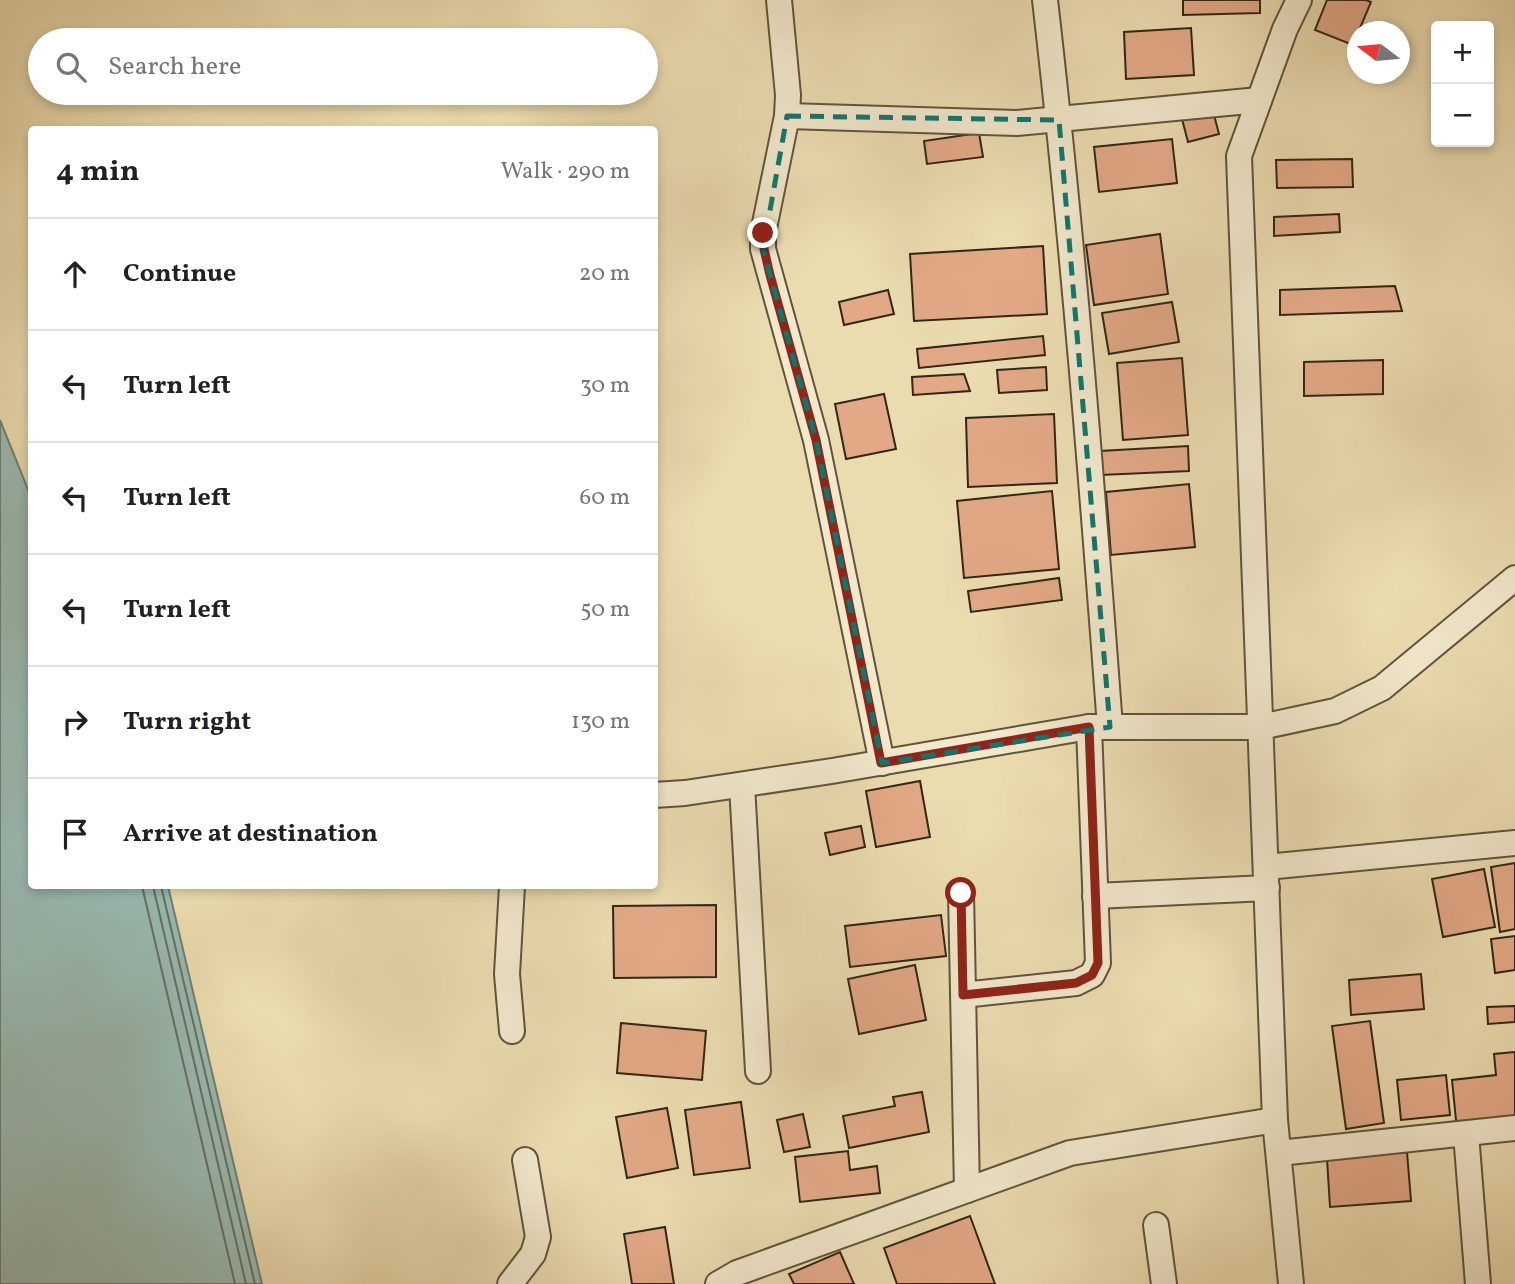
<!DOCTYPE html>
<html lang="en">
<head>
<meta charset="utf-8">
<style>
	:root { --surface:#fff; --page:#f2f2f2; --text:#202124; --muted:#757577; --line:#e0e0e0 }
	body { margin:0; font-family:Vollkorn,serif; background:var(--page); color:var(--text) }
	.controls { position:absolute; right:21px; top:21px; display:grid; overflow:hidden; border-radius:7px; box-shadow:0 4px 10px #0003 }
	.controls button { width:63px; height:63px; display:grid; place-items:center; padding:0; border:0; border-bottom:2px solid var(--line); background:var(--surface); color:var(--text); font:35px sans-serif }
	.compass { position:absolute; left:1347px; top:21px; width:63px; height:63px; border-radius:50%; background:var(--surface); box-shadow:0 4px 10px #0003; rotate:286deg }
	.stop { position:absolute; width:21px; height:21px; margin:-16px; border:5px solid #8f2418; border-radius:50%; background:#fff }
	.stop.end { background:#8f2418; border-color:#fff; box-shadow:0 2px 7px #0008 }
	.list { margin:0; padding:0; list-style:none }
	h2 { display:flex; justify-content:space-between; align-items:center; height:91px; margin:0; padding:0 28px; font-size:30px }
	h2 small { font-size:23px; font-weight:400; color:var(--muted) }
	.list li { display:grid; grid-template-columns:46px 1fr auto; gap:21px; align-items:center; box-sizing:border-box; height:112px; padding:0 28px; border-top:2px solid var(--line) }
	.list b { display:block; font-size:26px; white-space:nowrap }
	.list em { font-size:23px; font-style:normal; color:var(--muted) }
	.icon { flex:none; width:38px; height:38px; fill:none; stroke:currentColor; stroke-width:2; stroke-linecap:round; stroke-linejoin:round }
	.map { position:relative; flex:none; width:1515px; height:1284px; overflow:hidden }
	.search { position:absolute; background:var(--surface); box-shadow:0 4px 10px #0003; left:28px; top:28px; width:630px; height:77px; display:flex; align-items:center; gap:18px; box-sizing:border-box; padding:0 24px; border-radius:38px; color:var(--muted); font-size:26px }
	.panel { position:absolute; background:var(--surface); box-shadow:0 4px 10px #0003; left:28px; top:126px; width:630px; height:763px; border-radius:7px }
	.map>svg:first-child { display:block }
	.water { fill:#99bab1; stroke:#6f7f73; stroke-width:2 }
	.lines { fill:none; stroke-linecap:round; stroke-linejoin:round }
	.shore { stroke:#657064; stroke-width:2 }
	.building { fill:#e3a987; stroke:#312617; stroke-width:2 }
	.minor-casing { stroke:#60543d; stroke-width:28 }
	.minor { stroke:#f2e8cc; stroke-width:24 }
	.route { stroke:#8f2418; stroke-width:9 }
	.marked { fill:none; stroke:#0f766e; stroke-width:5; stroke-dasharray:14 9; stroke-linejoin:round }
</style>
</head>
<body>
<div class="map">
<svg width="1515" height="1284" viewBox="0 0 1515 1284">
	<rect width="100%" height="100%" fill="#ebdcb0"/>
	<filter id="stains"><feTurbulence type="fractalNoise" baseFrequency=".00286" numOctaves="4"/><feColorMatrix values="0 0 0 0 .2 0 0 0 0 .09 0 0 0 0 .02 0 0 0 .5 -.17"/></filter>
	<radialGradient id="worn" r=".72"><stop offset=".6" stop-color="#630" stop-opacity="0"/><stop offset="1" stop-color="#630" stop-opacity=".3"/></radialGradient>
	<!-- water -->
	<path class="water" d="M0,420L31,497L32,886H168L262,1284H0Z"/>
	<g class="lines">
		<!-- shore -->
		<g class="shore">
			<path d="M142,886L235,1284"/>
			<path d="M153,886L246,1284"/>
			<path d="M161,886L255,1284"/>
		</g>
	</g>
	<!-- building -->
	<g class="building">
		<path d="M1183,0H1260V13L1183,15Z"/>
		<path d="M1327,0H1366L1371,2L1353,45L1315,30Z"/>
		<path d="M1191,28L1194,75L1126,79L1124,32Z"/>
		<path d="M1213,111L1219,134L1188,142L1182,119Z"/>
		<path d="M979,133L983,157L927,164L924,141Z"/>
		<path d="M1172,139L1177,183L1099,192L1094,147Z"/>
		<path d="M1352,159L1353,187L1277,188L1276,160Z"/>
		<path d="M1339,214L1340,232L1274,236V217Z"/>
		<path d="M1160,234L1168,294L1094,305L1086,245Z"/>
		<path d="M1043,246L1047,314L914,321L910,254Z"/>
		<path d="M1395,286L1402,311L1280,315V290Z"/>
		<path d="M888,290L894,314L844,325L839,302Z"/>
		<path d="M1172,302L1179,342L1109,354L1102,313Z"/>
		<path d="M1043,336L1045,355L919,368L917,349Z"/>
		<path d="M1182,358L1188,435L1123,440L1117,363Z"/>
		<path d="M1383,360V394L1304,396V362Z"/>
		<path d="M1046,367L1047,390L999,393L997,370Z"/>
		<path d="M964,374L970,391L913,395L912,377Z"/>
		<path d="M884,394L896,449L846,459L835,404Z"/>
		<path d="M1054,414L1057,483L968,487L966,418Z"/>
		<path d="M1188,446L1189,471L1101,475L1100,451Z"/>
		<path d="M1189,484L1195,547L1111,555L1106,492Z"/>
		<path d="M1052,491L1059,569L964,578L957,501Z"/>
		<path d="M1059,578L1062,600L971,612L968,591Z"/>
		<path d="M920,781L930,837L876,847L866,791Z"/>
		<path d="M861,826L865,847L830,855L825,833Z"/>
		<path d="M1515,863V929L1500,932L1491,867Z"/>
		<path d="M1484,869L1495,927L1443,937L1432,879Z"/>
		<path d="M716,905V977L614,978L613,906Z"/>
		<path d="M941,915L946,956L850,967L845,926Z"/>
		<path d="M1515,936V970L1495,973L1491,939Z"/>
		<path d="M915,965L926,1020L859,1034L848,979Z"/>
		<path d="M1421,974L1424,1009L1351,1015L1349,980Z"/>
		<path d="M1515,1006V1022L1488,1024L1487,1007Z"/>
		<path d="M1370,1021L1384,1123L1346,1129L1332,1026Z"/>
		<path d="M621,1023L706,1031L702,1080L617,1073Z"/>
		<path d="M1515,1052V1124L1457,1130L1452,1080L1496,1075L1494,1054Z"/>
		<path d="M1446,1075L1450,1115L1401,1120L1397,1080Z"/>
		<path d="M922,1092L929,1132L849,1148L843,1116L895,1106L893,1097Z"/>
		<path d="M741,1102L750,1168L694,1175L685,1110Z"/>
		<path d="M667,1108L678,1168L627,1178L616,1117Z"/>
		<path d="M803,1114L810,1147L784,1152L777,1120Z"/>
		<path d="M848,1151L850,1170L877,1166L880,1193L800,1202L795,1157Z"/>
		<path d="M1407,1152L1411,1201L1330,1207L1327,1159Z"/>
		<path d="M970,1216L995,1284H897L884,1248Z"/>
		<path d="M665,1227L674,1284H632L624,1234Z"/>
		<path d="M840,1252L854,1284H794L789,1274Z"/>
	</g>
	<g class="lines">
		<!-- minor casing -->
		<g class="minor-casing">
			<g id="minor">
				<path d="M779,0L788,95L787,116L763,233V249L816,440L882,763"/>
				<path d="M1045,0C1073,242 1092,484 1110,727"/>
				<path d="M787,116L1017,123L1259,100"/>
				<path d="M742,785L758,1071"/>
				<path d="M654,795L685,793L832,771L1089,727H1261L1335,711L1382,688L1515,578"/>
				<path d="M1266,867L1515,843"/>
				<path d="M512,886L507,974L512,1031"/>
				<path d="M961,893L967,1190"/>
				<path d="M1095,896L1267,888"/>
				<path d="M963,995L1076,983L1092,975L1098,963L1089,727"/>
				<path d="M1466,1134L1478,1284"/>
				<path d="M1279,1153L1515,1128"/>
				<path d="M1156,1225L1164,1284"/>
				<path d="M510,1284L533,1254L538,1237L525,1160"/>
				<path d="M718,1284L737,1273L1070,1153L1275,1120"/>
				<path d="M1291,1284L1275,1120L1239,156L1285,29L1299,0"/>
			</g>
		</g>
		<!-- minor -->
		<use href="#minor" class="minor"/>
	</g>
	<g class="lines">
		<!-- route -->
		<path class="route" d="M763,233L764,249L770,275L816,440L881,763L1089,727L1098,963L1092,975L1076,983L963,995L961,893"/>
	</g>
	<!-- marked area -->
	<path class="marked" d="M787,116L1059,120L1110,727L882,763L816,440L763,249Z"/>
	<rect width="100%" height="100%" filter="url(#stains)"/>
	<rect width="100%" height="100%" fill="url(#worn)"/>
</svg>
<div class="controls">
<button>+</button>
<button>−</button>
</div>
<svg class="compass" viewBox="-18 -18 36 36"><path d="M0-13l5 13h-10z" fill="#e53935"/><path d="M0 13l5-13h-10z" fill="#757577"/></svg>
<div class="stop" style="left:961px;top:893px"></div>
<div class="stop end" style="left:763px;top:233px"></div>
<div class="search"><svg class="icon" aria-label="search" viewBox="0 0 24 24"><circle cx="10" cy="10" r="6"/><path d="M15 15l6 6"/></svg>Search here</div>
<section class="panel">
<h2>4 min<small>Walk · 290 m</small></h2>
<ul class="list">
<li><svg class="icon" aria-label="ahead" viewBox="0 0 24 24"><path d="M12 20V5M6 11l6-6 6 6"/></svg><div><b>Continue</b></div><em>20 m</em></li>
<li><svg class="icon" aria-label="left" viewBox="0 0 24 24"><path d="M17 20v-9H6M10 6l-5 5 5 5"/></svg><div><b>Turn left</b></div><em>30 m</em></li>
<li><svg class="icon" aria-label="left" viewBox="0 0 24 24"><path d="M17 20v-9H6M10 6l-5 5 5 5"/></svg><div><b>Turn left</b></div><em>60 m</em></li>
<li><svg class="icon" aria-label="left" viewBox="0 0 24 24"><path d="M17 20v-9H6M10 6l-5 5 5 5"/></svg><div><b>Turn left</b></div><em>50 m</em></li>
<li><svg class="icon" aria-label="right" viewBox="0 0 24 24"><path d="M7 20v-9h11M14 6l5 5-5 5"/></svg><div><b>Turn right</b></div><em>130 m</em></li>
<li><svg class="icon" aria-label="arrive" viewBox="0 0 24 24"><path d="M6 21V4h12l-3 4 3 4H6"/></svg><div><b>Arrive at destination</b></div></li>
</ul>
</section>
</div>
</body>
</html>
